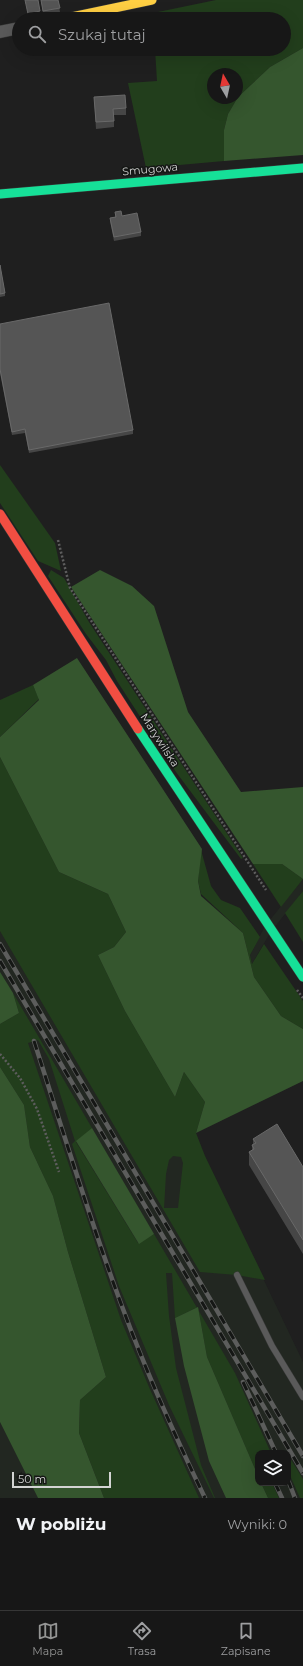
<!DOCTYPE html>
<html lang="pl">
<head>
<meta charset="utf-8">
<style>
	:root { --surface:#171717; --page:#202020; --text:#f1f3f6; --muted:#9e9fa1; --line:#363636; --accent:#949594 }
	body { margin:0; font-family:Montserrat,sans-serif; background:var(--page); color:var(--text) }
	.controls { position:absolute; right:12px; bottom:12px; display:grid; overflow:hidden; border-radius:8px; box-shadow:0 4px 16px #0002 }
	.controls button { width:36px; height:36px; display:grid; place-items:center; padding:0; border:0; border-bottom:1px solid var(--line); background:var(--surface); color:var(--text); font:20px sans-serif }
	.compass { position:absolute; left:207px; top:68px; width:36px; height:36px; border-radius:50%; background:var(--surface); box-shadow:0 4px 16px #0002; rotate:351deg }
	.scale { position:absolute; left:12px; bottom:10px; width:99px; box-sizing:border-box; padding-left:4px; border:2px solid #d3d4d3; border-top:0; font-size:11px; line-height:14px; white-space:nowrap; color:#d3d4d3; -webkit-text-stroke:3px #151715; paint-order:stroke }
	.list { margin:0; padding:0; list-style:none }
	h2 { display:flex; justify-content:space-between; align-items:center; height:52px; margin:0; padding:0 16px; font-size:17px }
	h2 small { font-size:13px; font-weight:400; color:var(--muted) }
	.icon { flex:none; width:22px; height:22px; fill:none; stroke:currentColor; stroke-width:2; stroke-linecap:round; stroke-linejoin:round }
	.map { position:relative; flex:none; width:303px; height:1498px; overflow:hidden }
	.search { position:absolute; background:var(--surface); box-shadow:0 4px 16px #0002; left:12px; right:12px; top:12px; height:44px; display:flex; align-items:center; gap:10px; box-sizing:border-box; padding:0 14px; border-radius:22px; color:var(--muted); font-size:15px }
	.sheet { height:112px; background:var(--surface) }
	nav { display:flex; justify-content:space-around; align-items:center; box-sizing:border-box; height:56px; border-top:1px solid var(--line); background:var(--surface); font-size:11px; color:var(--muted) }
	nav a { display:grid; justify-items:center; gap:2px }
	nav .on { color:var(--accent) }
	.map>svg:first-child { display:block }
	.built { fill:#222721; fill-rule:evenodd }
	.green { fill:#223e1c; fill-rule:evenodd }
	.forest { fill:#35562e }
	.lines { fill:none; stroke-linecap:round; stroke-linejoin:round }
	.lane-casing { stroke:#393a39; stroke-width:7 }
	.street-casing { stroke:#393a39; stroke-width:13 }
	.fast-casing { stroke:#393a39; stroke-width:10 }
	.slow-casing { stroke:#393a39; stroke-width:10 }
	.jam-casing { stroke:#393a39; stroke-width:10 }
	.path { stroke:#5d5d5d; stroke-width:2.5; stroke-dasharray:2 2; stroke-linecap:butt }
	.lane { stroke:#5a5a5a; stroke-width:6 }
	.street { stroke:#5a5a5a; stroke-width:12 }
	.fast { stroke:#16e098; stroke-width:9 }
	.slow { stroke:#ffcf43; stroke-width:9 }
	.jam { stroke:#f24e42; stroke-width:9 }
	.rail-casing { stroke:#5c5d5c; stroke-width:4.5 }
	.rail { stroke:#151715; stroke-width:3; stroke-dasharray:9; stroke-linecap:butt }
	.wall { fill:#464646 }
	.shaded-wall { fill:#303030 }
	.building { fill:#555; stroke:#696969 }
	.labels { text-anchor:middle; stroke-width:3; stroke-linejoin:round; paint-order:stroke }
	.street-label { font-size:11px; fill:#d3d4d3; stroke:#151715 }
</style>
</head>
<body>
<div class="map">
<svg width="303" height="1498" viewBox="0 0 303 1498">
	<rect width="100%" height="100%" fill="#1f1f1f"/>
	<!-- built -->
	<g class="built">
		<path d="M0,757L196,1133L203,1153L303,1362V1498H167L3,1070L0,1067ZM258,1453H288V1483H258Z"/>
		<path d="M303,879V891L270,933L252,964L250,955L265,926Z"/>
		<path d="M0,1422L38,1498H0Z"/>
	</g>
	<!-- green -->
	<g class="green">
		<path d="M216,0H303V48L270,67L238,97L228,114L224,130V161L146,168L128,83L157,81L155,49H284V19H154L153,13ZM213,74H237V98H213Z"/>
		<path d="M0,465L55,543L61,571L38,561L0,503Z"/>
		<path d="M51,570L64,578L89,622L243,858L241,859L176,772L117,681L106,660L86,634L48,576Z"/>
		<path d="M33,685L39,699L0,737V700Z"/>
		<path d="M0,757L59,872L108,894L126,932L114,947L98,955L125,1011L175,1097L184,1072L205,1102L196,1133L205,1156L265,1280L237,1275L200,1272L0,931ZM173,1156L181,1157L183,1163L178,1208H164L166,1174L169,1160Z"/>
		<path d="M201,850L211,886L221,900L240,908L260,937L250,955L252,964L264,944L303,1001V1029L281,1016L254,977L243,933L201,894L198,881Z"/>
		<path d="M253,864H282L303,879L281,907Z"/>
		<path d="M303,891V942L285,913Z"/>
		<path d="M13,993L92,1128L76,1142L138,1243L154,1234L235,1373L271,1453H258V1476L207,1357L198,1307L175,1318L172,1273H166L169,1316L176,1368L201,1465L215,1498H214L169,1405L119,1286L72,1144L75,1141L49,1059L38,1040L28,1043L121,1320L149,1387L199,1498H104L79,1433L80,1400L106,1377L68,1252L53,1196L30,1147L24,1105L0,1067V1024L19,1013Z"/>
		<path d="M288,1455L303,1479V1498H300L288,1471Z"/>
		<path d="M261,1483H272L279,1498H268Z"/>
	</g>
	<!-- forest -->
	<g class="forest">
		<path d="M303,48V155L224,161V130L228,114L238,97L270,67Z"/>
		<path d="M100,570L132,586L154,606L188,712L241,792L303,787V879L282,864H253L71,587Z"/>
		<path d="M77,658L202,849L198,881L201,896L243,933L254,977L281,1016L303,1029V1081L196,1133L205,1102L184,1072L175,1097L125,1011L98,955L114,947L126,932L108,894L59,872L0,757V737L39,700L33,685Z"/>
		<path d="M0,972L13,993L19,1013L0,1024Z"/>
		<path d="M0,1067L24,1105L30,1147L53,1196L68,1252L106,1377L80,1400L79,1433L104,1498H38L0,1422Z"/>
		<path d="M92,1128L154,1234L139,1244L76,1141Z"/>
		<path d="M198,1307L207,1357L258,1476V1483H261L268,1498H226L209,1461L184,1366L175,1318Z"/>
	</g>
	<g class="lines">
		<!-- lane casing -->
		<g class="lane-casing">
			<path id="lane" d="M237,1275L272,1346L303,1397"/>
		</g>
		<!-- street casing -->
		<g class="street-casing">
			<path id="street" d="M0,32L19,28"/>
		</g>
		<!-- fast casing -->
		<g class="fast-casing">
			<g id="fast">
				<path d="M0,194L303,168"/>
				<path d="M138,729L303,977"/>
			</g>
		</g>
		<!-- slow casing -->
		<g class="slow-casing">
			<path id="slow" d="M62,19L152,0"/>
		</g>
		<!-- jam casing -->
		<g class="jam-casing">
			<path id="jam" d="M0,514L138,729"/>
		</g>
		<!-- path -->
		<g class="path">
			<path d="M58,540L70,588L266,890"/>
			<path d="M297,990L303,998"/>
			<path d="M0,1054L20,1078L37,1109L59,1172"/>
		</g>
		<!-- lane -->
		<use href="#lane" class="lane"/>
		<!-- street -->
		<use href="#street" class="street"/>
		<!-- fast -->
		<use href="#fast" class="fast"/>
		<!-- slow -->
		<use href="#slow" class="slow"/>
		<!-- jam -->
		<use href="#jam" class="jam"/>
		<!-- rail casing -->
		<g class="rail-casing">
			<g id="rail">
				<path d="M0,944L303,1456"/>
				<path d="M0,961L303,1473"/>
				<path d="M34,1041C63,1131 90,1221 123,1309C147,1374 175,1436 205,1498"/>
				<path d="M243,1382L276,1453"/>
				<path d="M288,1480L295,1498"/>
				<path d="M275,1483L282,1498"/>
			</g>
		</g>
		<!-- rail -->
		<use href="#rail" class="rail"/>
	</g>
	<!-- wall -->
	<g class="wall">
		<path d="M41,0H58L60,12L43,14Z"/>
		<path d="M94,97L126,108V115H114V127L96,129Z"/>
		<path d="M115,212L122,216L141,232V236L114,241L110,221V218L115,217Z"/>
		<path d="M0,265L5,293V296L0,297Z"/>
		<path d="M0,324L133,430V434L29,453L25,433L12,435L0,373Z"/>
		<path d="M253,1139L303,1167V1254L249,1165V1152L252,1150V1145H253Z"/>
	</g>
	<!-- shaded-wall -->
	<path class="shaded-wall" d="M40,11V15L28,17V14Z"/>
	<!-- building -->
	<g class="building">
		<path d="M25,0H38L40,11L28,14Z"/>
		<path d="M41,0H58L60,8L43,11Z"/>
		<path d="M125,95L126,108L113,109L114,121L96,122L94,97Z"/>
		<path d="M121,211L122,216L137,213L141,232L114,237L110,218L116,217L115,212Z"/>
		<path d="M0,265L5,293L0,294Z"/>
		<path d="M109,303L133,430L29,450L25,429L12,432L0,369V324Z"/>
		<path d="M277,1124L303,1167V1240L249,1152L254,1149L252,1145L256,1143L253,1139Z"/>
	</g>
	<g class="labels">
		<!-- street labels -->
		<g class="street-label">
			<text transform="translate(150 169) rotate(-5)" y="4">Smugowa</text>
			<text transform="translate(160 740) rotate(57)" y="4">Marywilska</text>
		</g>
	</g>
</svg>
<div class="controls">
<button><svg class="icon" aria-label="layers" viewBox="0 0 24 24"><path d="M12 4l9 5-9 5-9-5zM3 14l9 5 9-5"/></svg></button>
</div>
<svg class="compass" viewBox="-18 -18 36 36"><path d="M0-13l5 13h-10z" fill="#e53935"/><path d="M0 13l5-13h-10z" fill="#9e9fa1"/></svg>
<div class="scale">50 m</div>
<div class="search"><svg class="icon" aria-label="search" viewBox="0 0 24 24"><circle cx="10" cy="10" r="6"/><path d="M15 15l6 6"/></svg>Szukaj tutaj</div>
</div>
<section class="sheet">
<h2>W pobliżu<small>Wyniki: 0</small></h2>
<ul class="list">
</ul>
</section>
<nav>
<a class="on"><svg class="icon" aria-label="map" viewBox="0 0 24 24"><path d="M3 6l6-2 6 2 6-2v14l-6 2-6-2-6 2zM9 4v14M15 6v14"/></svg>Mapa</a>
<a><svg class="icon" aria-label="directions" viewBox="0 0 24 24"><path d="M12 3l9 9-9 9-9-9zM9 14v-3h6M13 9l2 2-2 2"/></svg>Trasa</a>
<a><svg class="icon" aria-label="saved" viewBox="0 0 24 24"><path d="M7 4h10v16l-5-4-5 4z"/></svg>Zapisane</a>
</nav>
</body>
</html>
